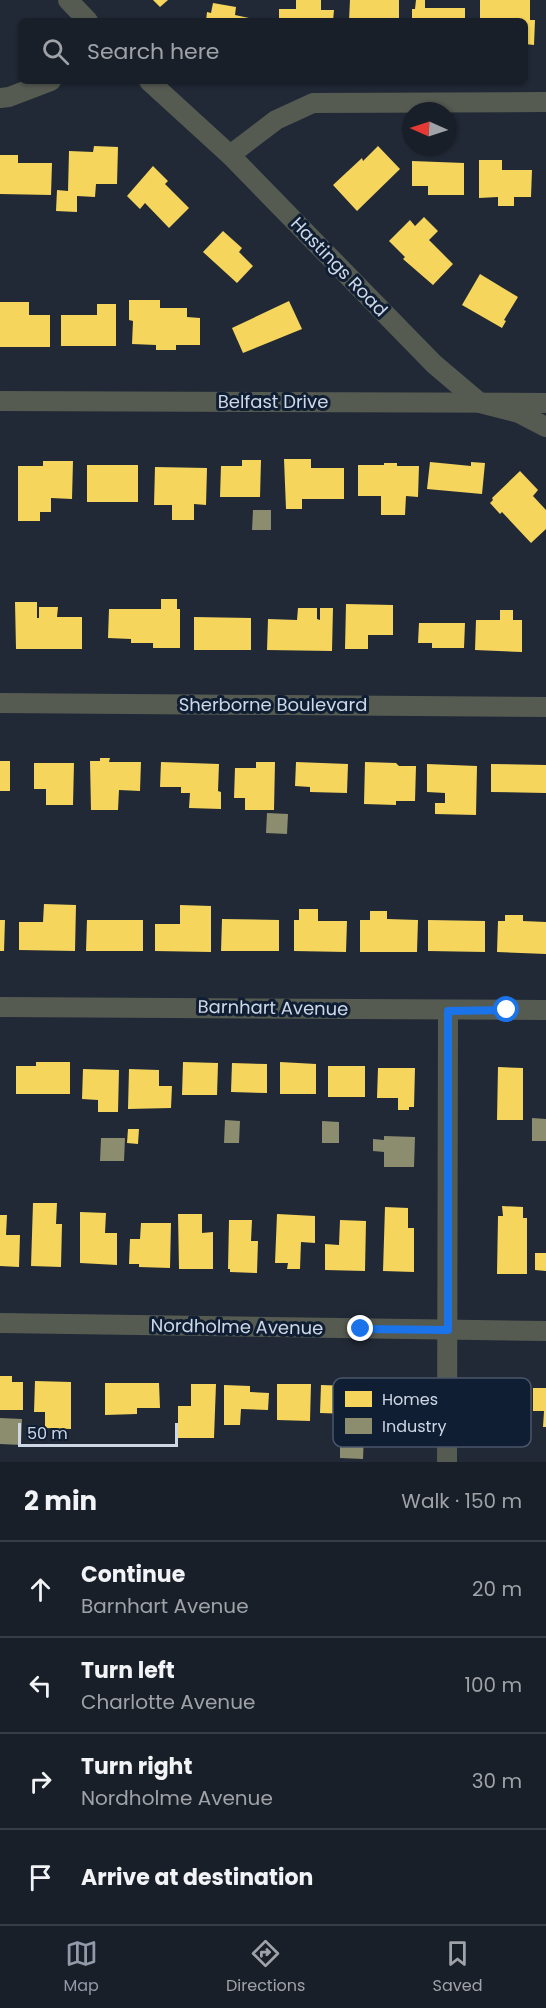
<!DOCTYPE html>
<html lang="en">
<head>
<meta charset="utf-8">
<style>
	:root { --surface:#191f28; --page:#222730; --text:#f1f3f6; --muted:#9fa2a8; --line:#373d45; --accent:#919aa8 }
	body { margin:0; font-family:Poppins,sans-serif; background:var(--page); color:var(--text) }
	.compass { position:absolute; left:402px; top:102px; width:54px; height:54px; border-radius:50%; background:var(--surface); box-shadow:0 2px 4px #0004; rotate:273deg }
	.scale { position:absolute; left:18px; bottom:15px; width:160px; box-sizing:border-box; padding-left:6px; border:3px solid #cdd7e6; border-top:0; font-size:16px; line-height:21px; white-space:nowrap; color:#cdd7e6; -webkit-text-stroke:4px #101e34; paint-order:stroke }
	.stop { position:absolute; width:18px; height:18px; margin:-14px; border:4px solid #1a73e8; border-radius:50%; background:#fff }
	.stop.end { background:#1a73e8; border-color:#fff; box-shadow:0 2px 6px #0008 }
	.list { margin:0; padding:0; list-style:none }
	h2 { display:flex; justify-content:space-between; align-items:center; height:78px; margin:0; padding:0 24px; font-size:26px }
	h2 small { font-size:20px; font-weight:400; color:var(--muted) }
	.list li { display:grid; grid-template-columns:39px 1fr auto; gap:18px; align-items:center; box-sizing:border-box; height:96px; padding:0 24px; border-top:2px solid var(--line) }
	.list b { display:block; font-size:22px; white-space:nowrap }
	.list p { margin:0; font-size:20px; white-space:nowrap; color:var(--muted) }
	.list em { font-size:20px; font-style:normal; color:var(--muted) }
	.icon { flex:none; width:33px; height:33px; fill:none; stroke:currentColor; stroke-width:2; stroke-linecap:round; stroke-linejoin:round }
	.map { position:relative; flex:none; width:546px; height:1462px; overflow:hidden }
	.search { position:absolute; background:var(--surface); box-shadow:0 2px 4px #0004; left:18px; right:18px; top:18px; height:66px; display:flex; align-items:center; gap:15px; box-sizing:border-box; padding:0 21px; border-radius:9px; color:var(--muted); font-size:22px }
	.sheet { height:462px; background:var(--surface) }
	nav { display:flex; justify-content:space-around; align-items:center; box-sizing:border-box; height:84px; border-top:2px solid var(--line); background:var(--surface); font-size:16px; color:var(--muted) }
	nav a { display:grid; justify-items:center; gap:3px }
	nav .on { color:var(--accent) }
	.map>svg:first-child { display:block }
	.homes { fill:#f6d55c }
	.industry { fill:#8c8c6e }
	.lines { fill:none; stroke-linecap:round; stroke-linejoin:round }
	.minor { stroke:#565b52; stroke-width:20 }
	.route { stroke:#1a73e8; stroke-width:8 }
	.labels { text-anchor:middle; stroke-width:6; stroke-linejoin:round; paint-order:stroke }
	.street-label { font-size:18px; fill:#cdd7e6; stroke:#101e34 }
	.key { fill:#101e34; stroke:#495669; stroke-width:1.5 }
	.key-label { font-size:16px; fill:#cdd7e6 }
</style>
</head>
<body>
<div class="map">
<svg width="546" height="1462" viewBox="0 0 546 1462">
	<rect width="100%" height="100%" fill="#212936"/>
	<!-- homes -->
	<g class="homes">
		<path d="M153,0H168L160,7Z"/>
		<path d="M296,0H321V10H334L333,21H279V9H296Z"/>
		<path d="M350,0H399V21H349Z"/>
		<path d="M416,0H425V8H465V21H412V9H415Z"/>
		<path d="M480,0H530V20H535L534,45L525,44V21H480Z"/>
		<path d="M213,3L236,7L235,15L263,21H206L207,12L211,13Z"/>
		<path d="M94,146L118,147L117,184H96L95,197L77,196V212L56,211L57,190L68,191L69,151L93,152Z"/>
		<path d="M378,146L400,169L357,211L333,185L362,158L363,161Z"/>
		<path d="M0,155H18V163H52L51,195L0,194Z"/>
		<path d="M479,160H502V170H532L531,197H514V206H498V197L479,198Z"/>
		<path d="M412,161L464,163V195H428V186H412Z"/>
		<path d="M153,166L168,181L165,184L189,208L169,228L145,203L140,209L127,196Z"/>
		<path d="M424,217L438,231L429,240L453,264L433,285L403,259L405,257L389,241L410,220L415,226Z"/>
		<path d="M223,231L242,248L239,252L253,266L237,283L203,252Z"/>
		<path d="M480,274L518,297L504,320L506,321L502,328L462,305Z"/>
		<path d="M129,300H160V308H187V317L200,318V345H176V350H156V345L132,344L133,321L129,320Z"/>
		<path d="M289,301L302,329L243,353L232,328Z"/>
		<path d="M0,302H29V315H50V347H0Z"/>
		<path d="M97,304H116V346H61V315H97Z"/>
		<path d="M284,459H311V468H344V499H302V509H286Z"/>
		<path d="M242,460H261L260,497H220L221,466H242Z"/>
		<path d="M43,461H73L72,499L51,498V512H40V521H18V466H43Z"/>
		<path d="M430,462L471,466V462L485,463L482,494L427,489Z"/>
		<path d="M384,463H397V466H419L418,497L406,496L405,515H381V496H358V465H384Z"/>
		<rect x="87" y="465" width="51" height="37"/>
		<path d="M155,467L207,468L206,505L194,504V520H172V505H154Z"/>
		<path d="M520,471L538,490L533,496L546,510V529L531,543L502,512L500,514L490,503L493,500L492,498Z"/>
		<path d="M161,599H177V609H180V648H153V643H131V639L108,638L109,609H161Z"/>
		<path d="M15,602H37V618H39V607H58L57,617H82V649H16Z"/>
		<path d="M346,604L393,605V635H368V649H345Z"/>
		<path d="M298,608H317V619L320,620V608H333L332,651L267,650L268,619L297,620Z"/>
		<path d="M500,610H513V620H522V652L475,650L476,620H500Z"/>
		<path d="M194,617L251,618V650H194Z"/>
		<path d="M419,623H465L464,648H432V643H418Z"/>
		<path d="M100,758H110L109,762H141L140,791L119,790L118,810H91L90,761H100Z"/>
		<rect x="0" y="761" width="10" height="30"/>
		<path d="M161,762L219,764L218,791L221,792V809L189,808L190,793H181V787H160Z"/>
		<path d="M256,762H275L274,810H245V798H234L235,768H256Z"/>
		<path d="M296,762L348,764L347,793L310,792V787L295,786Z"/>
		<path d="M365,762L396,763L399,766H416L415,801H396V805L364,804Z"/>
		<path d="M34,763H74L73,805H46V789H34Z"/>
		<path d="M427,764L477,766L476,815L435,814V803H445V793L427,792Z"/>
		<path d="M491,764L546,765V793L491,792Z"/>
		<path d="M44,904L76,905L75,951L19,950V922H43Z"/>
		<path d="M180,905L211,906V952L155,951V924H180Z"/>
		<path d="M299,909H318V921H347L346,952L294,951V920H299Z"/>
		<path d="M370,911H387V919L418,920L417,952H360V920H370Z"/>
		<path d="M505,915H523V921L546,922V954L497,952L498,921H505Z"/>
		<path d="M222,919L279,920V951H221Z"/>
		<path d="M0,920H5L4,951H0Z"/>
		<path d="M87,920H143V951H86Z"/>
		<path d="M428,920L485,921V952L428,951Z"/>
		<path d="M36,1062H70V1094H16V1066H36Z"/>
		<path d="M183,1062L218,1063L217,1095H182Z"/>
		<path d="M280,1062L316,1064V1094H280Z"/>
		<path d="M232,1063L267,1064V1093L231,1092Z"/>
		<rect x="328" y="1066" width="37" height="31"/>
		<path d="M498,1067L523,1068V1120H497Z"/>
		<path d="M378,1068H415L414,1107H409V1110H398V1098H377Z"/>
		<path d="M83,1069L119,1070L118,1112H98V1100L82,1099Z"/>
		<path d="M129,1069L159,1070V1086H172L171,1108L128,1109Z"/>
		<path d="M128,1129H139L138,1144L127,1143Z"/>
		<path d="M33,1203H57L56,1224H62L61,1267L31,1266Z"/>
		<path d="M502,1206L523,1207V1218H527V1274H497L498,1216H503Z"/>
		<path d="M385,1207L408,1208V1228H414V1272L383,1271Z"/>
		<path d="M80,1212L106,1213L105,1233H117V1265L80,1263Z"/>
		<path d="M178,1214H202V1233L213,1232V1269H179Z"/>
		<path d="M277,1214L315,1216V1243L301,1242L300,1269H287L288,1263H275Z"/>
		<path d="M0,1215H7L6,1235H20L19,1267L0,1266Z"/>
		<path d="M229,1220H252L251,1241H258L257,1273L230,1272V1269H228Z"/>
		<path d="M340,1220L366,1221L365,1271L325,1270V1244L339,1245Z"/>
		<path d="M141,1223H171L170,1268L139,1267V1264H129L130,1239H140Z"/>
		<path d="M535,1253H546V1271L535,1270Z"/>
		<path d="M0,1376H12V1382H23V1410H0Z"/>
		<path d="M35,1381L71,1382V1429L45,1428V1412H34Z"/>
		<path d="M105,1383H159L160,1408H137V1414L105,1415Z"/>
		<path d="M191,1384H216L214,1438H178V1406H191Z"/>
		<path d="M277,1384H311L310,1421L277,1420Z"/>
		<path d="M224,1385L250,1386V1392L269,1393L268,1410L241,1409L240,1425H224Z"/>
		<path d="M321,1385L351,1386L350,1414L320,1413Z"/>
		<path d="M533,1388H546V1427H543L544,1411H533Z"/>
	</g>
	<!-- industry -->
	<g class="industry">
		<path d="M253,510H271V530H252Z"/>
		<path d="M267,813L288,814L287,834L266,833Z"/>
		<path d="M532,1118L546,1119V1141H532Z"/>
		<path d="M225,1120L240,1121L239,1143H224Z"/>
		<path d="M322,1121L339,1122V1143H322Z"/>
		<path d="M384,1136L415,1137L414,1167H384V1152L373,1151V1139L384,1140Z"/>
		<path d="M101,1138H125L124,1161H100Z"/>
		<path d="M0,1418L22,1419L21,1445L0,1444Z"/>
		<path d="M340,1434H364L363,1459L340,1458Z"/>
	</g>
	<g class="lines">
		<!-- minor -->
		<g class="minor">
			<path d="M68,0L88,21"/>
			<path d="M149,81L230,155L434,364L480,403L519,413L546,427"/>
			<path d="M0,98L9,97L51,81"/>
			<path d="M230,155L276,120L313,103L546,102"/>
			<path d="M0,401L546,403"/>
			<path d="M0,703L546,707"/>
			<path d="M0,1007L546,1010"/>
			<path d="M0,1323L546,1331"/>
			<path d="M447,1462L448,1011"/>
		</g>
	</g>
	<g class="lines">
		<!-- route -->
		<path class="route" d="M361,1329L448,1330V1011L507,1010"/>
	</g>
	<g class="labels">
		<!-- street labels -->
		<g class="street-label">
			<text transform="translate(339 267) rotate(46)" y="6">Hastings Road</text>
			<text x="273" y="408">Belfast Drive</text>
			<text x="273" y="711">Sherborne Boulevard</text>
			<text transform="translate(273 1008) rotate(1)" y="6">Barnhart Avenue</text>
			<text transform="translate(237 1327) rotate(1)" y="6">Nordholme Avenue</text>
		</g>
	</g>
	<!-- legend -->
	<rect x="333" y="1378" width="198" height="69" rx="9" class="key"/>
	<rect x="345" y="1391" width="27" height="16" fill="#f6d55c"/>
	<rect x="345" y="1418" width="27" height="16" fill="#8c8c6e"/>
	<g class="key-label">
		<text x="382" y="1405">Homes</text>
		<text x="382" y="1432">Industry</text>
	</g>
</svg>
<svg class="compass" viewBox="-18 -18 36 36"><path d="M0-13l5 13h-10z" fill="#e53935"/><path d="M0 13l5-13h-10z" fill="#9fa2a8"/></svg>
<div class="scale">50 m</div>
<div class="stop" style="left:507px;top:1010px"></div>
<div class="stop end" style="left:361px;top:1329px"></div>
<div class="search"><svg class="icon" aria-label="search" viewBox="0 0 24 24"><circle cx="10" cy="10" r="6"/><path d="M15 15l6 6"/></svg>Search here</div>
</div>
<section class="sheet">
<h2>2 min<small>Walk · 150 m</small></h2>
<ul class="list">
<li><svg class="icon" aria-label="ahead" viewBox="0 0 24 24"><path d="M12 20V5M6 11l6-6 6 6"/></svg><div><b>Continue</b><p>Barnhart Avenue</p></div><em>20 m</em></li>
<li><svg class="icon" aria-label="left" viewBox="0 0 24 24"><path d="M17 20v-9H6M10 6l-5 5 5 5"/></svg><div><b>Turn left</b><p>Charlotte Avenue</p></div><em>100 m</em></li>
<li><svg class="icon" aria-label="right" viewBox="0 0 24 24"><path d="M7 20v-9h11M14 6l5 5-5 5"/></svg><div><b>Turn right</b><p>Nordholme Avenue</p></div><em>30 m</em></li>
<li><svg class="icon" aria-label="arrive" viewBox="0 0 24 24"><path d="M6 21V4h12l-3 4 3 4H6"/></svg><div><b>Arrive at destination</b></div></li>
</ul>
</section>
<nav>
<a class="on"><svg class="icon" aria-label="map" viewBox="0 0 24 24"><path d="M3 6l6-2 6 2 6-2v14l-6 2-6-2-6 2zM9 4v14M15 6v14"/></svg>Map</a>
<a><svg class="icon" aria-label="directions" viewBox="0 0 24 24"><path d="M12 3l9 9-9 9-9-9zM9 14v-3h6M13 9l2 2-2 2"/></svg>Directions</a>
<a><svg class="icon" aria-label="saved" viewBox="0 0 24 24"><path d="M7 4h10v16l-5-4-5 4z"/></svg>Saved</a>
</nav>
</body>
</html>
